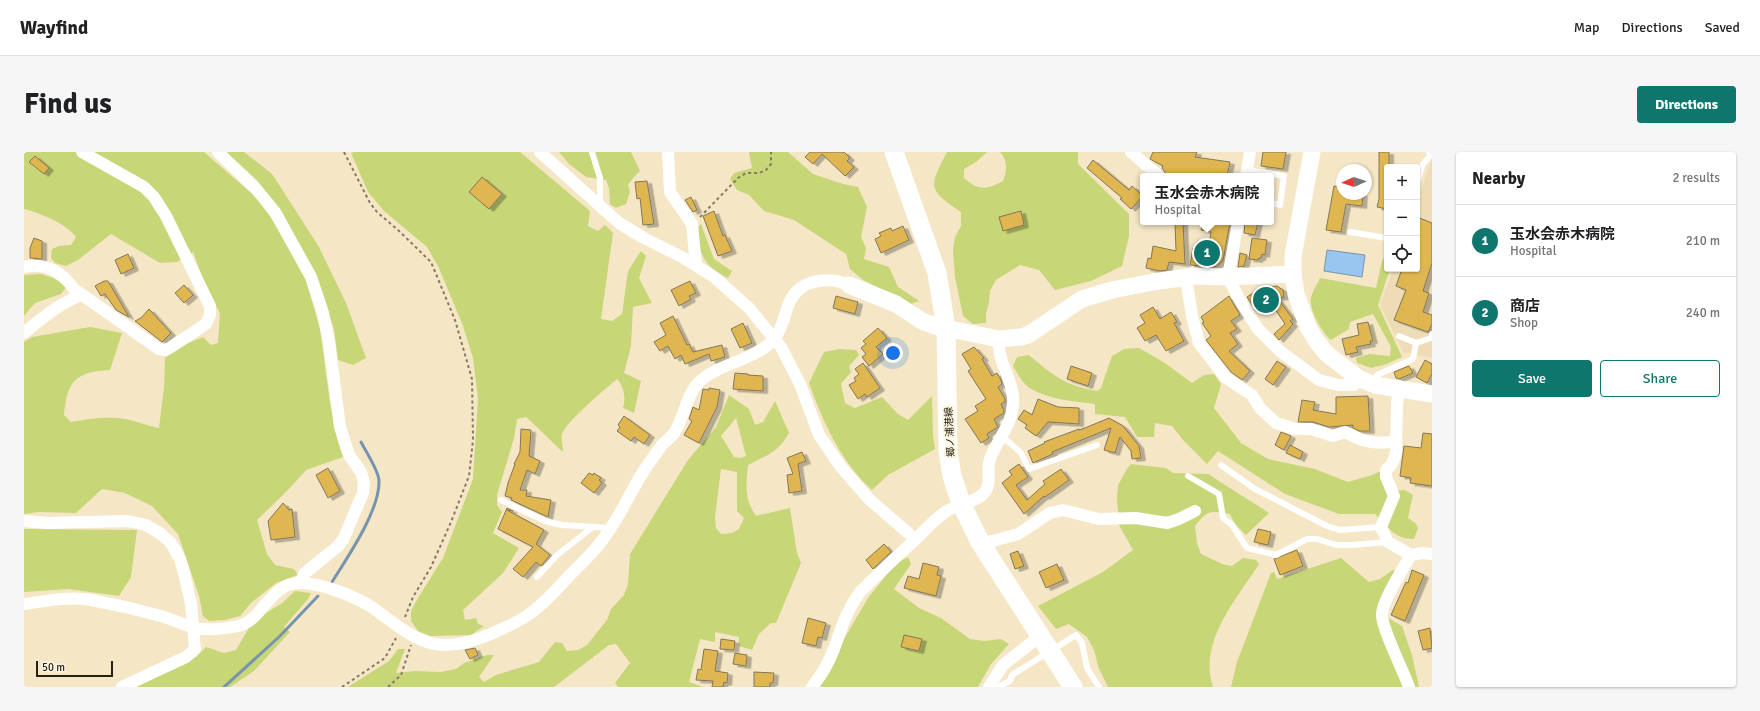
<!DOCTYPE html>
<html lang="en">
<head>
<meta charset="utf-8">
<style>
	:root { --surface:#fff; --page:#f6f6f6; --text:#202124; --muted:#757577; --line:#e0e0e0; --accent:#0f766e }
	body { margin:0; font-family:Signika,"Noto Sans JP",sans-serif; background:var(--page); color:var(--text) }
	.controls { position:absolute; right:12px; top:12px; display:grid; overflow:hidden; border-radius:4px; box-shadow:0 1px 3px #0004 }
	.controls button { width:36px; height:36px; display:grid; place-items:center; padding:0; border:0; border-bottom:1px solid var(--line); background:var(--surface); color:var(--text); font:20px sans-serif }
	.compass { position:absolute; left:1312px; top:12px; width:36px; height:36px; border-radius:50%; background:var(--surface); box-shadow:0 1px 3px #0004; rotate:267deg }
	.scale { position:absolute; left:12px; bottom:10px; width:77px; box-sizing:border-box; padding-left:4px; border:2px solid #252014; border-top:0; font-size:11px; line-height:14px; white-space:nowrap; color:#252014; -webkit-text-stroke:3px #fdf5e1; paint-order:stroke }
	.you { position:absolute; left:869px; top:201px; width:14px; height:14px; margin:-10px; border:3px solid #fff; border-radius:50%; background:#1a73e8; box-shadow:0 0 0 6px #1a73e833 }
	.badge { display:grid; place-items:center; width:26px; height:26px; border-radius:50%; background:var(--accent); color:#fff; font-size:13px; font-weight:700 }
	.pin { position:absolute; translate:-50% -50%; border:2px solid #fff; box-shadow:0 1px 4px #0006 }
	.popup { position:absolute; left:1116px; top:21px; width:134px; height:52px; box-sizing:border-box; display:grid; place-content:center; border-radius:4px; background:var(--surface); filter:drop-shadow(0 1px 3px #0005); font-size:13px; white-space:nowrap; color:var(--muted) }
	.popup b { font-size:15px; color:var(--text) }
	.popup::after { content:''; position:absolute; left:50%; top:100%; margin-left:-8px; border:8px solid transparent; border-top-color:var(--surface) }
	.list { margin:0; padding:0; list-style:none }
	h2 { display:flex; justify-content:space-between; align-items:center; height:52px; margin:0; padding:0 16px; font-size:17px }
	h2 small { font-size:13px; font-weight:400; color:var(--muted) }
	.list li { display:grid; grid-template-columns:26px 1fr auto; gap:12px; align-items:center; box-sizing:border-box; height:72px; padding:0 16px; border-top:1px solid var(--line) }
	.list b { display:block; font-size:15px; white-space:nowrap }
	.list p { margin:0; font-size:13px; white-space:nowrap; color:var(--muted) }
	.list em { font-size:13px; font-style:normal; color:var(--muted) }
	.actions { display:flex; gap:8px; padding:12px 16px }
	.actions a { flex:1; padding:9px 0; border:1px solid var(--accent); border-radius:4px; text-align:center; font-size:14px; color:var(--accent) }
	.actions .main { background:var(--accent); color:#fff }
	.icon { flex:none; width:22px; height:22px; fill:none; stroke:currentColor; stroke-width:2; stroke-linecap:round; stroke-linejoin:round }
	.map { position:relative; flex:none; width:1408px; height:535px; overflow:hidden; border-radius:4px }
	header { display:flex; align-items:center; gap:24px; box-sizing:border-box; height:56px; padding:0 20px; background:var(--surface); border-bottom:1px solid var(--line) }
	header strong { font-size:19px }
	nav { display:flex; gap:22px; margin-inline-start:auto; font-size:14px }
	.intro { display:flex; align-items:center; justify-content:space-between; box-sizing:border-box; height:96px; padding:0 24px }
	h1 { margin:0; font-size:28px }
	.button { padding:10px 18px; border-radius:4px; background:var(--accent); color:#fff; font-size:14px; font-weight:700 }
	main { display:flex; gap:24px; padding:0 24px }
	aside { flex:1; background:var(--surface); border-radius:4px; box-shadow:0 1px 3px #0004 }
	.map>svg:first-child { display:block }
	.built { fill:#eddcb5 }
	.green { fill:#c7d677; fill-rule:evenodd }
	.water { fill:#98c6f0; stroke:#7694ae }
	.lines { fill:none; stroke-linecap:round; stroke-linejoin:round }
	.stream { stroke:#7694ae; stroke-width:3 }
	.building { fill:#dfb650; stroke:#837658; filter:url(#shadow) }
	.path { stroke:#837a64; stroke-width:2; stroke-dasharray:3 3; stroke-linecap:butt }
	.lane { stroke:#fff; stroke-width:6 }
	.street { stroke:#fff; stroke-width:12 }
	.secondary { stroke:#fff; stroke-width:17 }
	.primary { stroke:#fff; stroke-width:19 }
	.labels { text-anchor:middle; stroke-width:4; stroke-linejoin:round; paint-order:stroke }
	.street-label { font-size:10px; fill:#252014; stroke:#fdf5e1 }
</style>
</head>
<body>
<header>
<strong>Wayfind</strong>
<nav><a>Map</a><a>Directions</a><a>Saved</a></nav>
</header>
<div class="intro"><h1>Find us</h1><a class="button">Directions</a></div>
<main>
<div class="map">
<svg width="1408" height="535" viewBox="0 0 1408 535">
	<defs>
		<filter id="shadow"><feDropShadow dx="4.5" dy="2.5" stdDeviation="0" flood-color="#0004"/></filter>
	</defs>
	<rect width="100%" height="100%" fill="#f5e7c6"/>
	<!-- built -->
	<path class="built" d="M1408,7V206L1379,200L1356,153L1369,117H1393V49Z"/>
	<!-- green -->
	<g class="green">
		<path d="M0,0H180L234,47L272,103L282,128L296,177L306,251L314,290L319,305L282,318L264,338L233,368L243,402L251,413L270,417L274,423L252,431L227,451L216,464L201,468L185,469L179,464L175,444L154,382L128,354L101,341L78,337L52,361L15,360L0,362V190L8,185L66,175L98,181L86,218C51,220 43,229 40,263L47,270C62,267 86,264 101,267C113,269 123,274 135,276L140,235L141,206L162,192L179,185L187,193L194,191L196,161L184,140L169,100L153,110L136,111L87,82L54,108L42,114L31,111L27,106L28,97L35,94L47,93L52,85C43,72 16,61 0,57Z"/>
		<path d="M202,0H220L248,22L252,28L295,95L322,151L342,206L329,213L314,208L310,177L301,151L253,55L233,28Z"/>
		<path d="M330,0H496L566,59L564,74L574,79L581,73L589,81L577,167L588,169L598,162L604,119L617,99L622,104L615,126L628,151L609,155L607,194L600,221L617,229L610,261L599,256C602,247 600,234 593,227C582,236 542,270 538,282C537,287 539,295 539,300C526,289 515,276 502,265L493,267L490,286L473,343V353L478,360L469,381L495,396L479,421L439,458L441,468L452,466L454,472L460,474L447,483L407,484L394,479L387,469V459L394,446L419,406L449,327L454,247L449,206L439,174L415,116L403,95L360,59L344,40L327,1Z"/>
		<path d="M535,0H607L616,19L609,26L604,33L606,40L602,52L592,56L586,52L585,36L582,28L562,25L545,12Z"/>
		<path d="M725,0H764L789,22L819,32L834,35L843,55L837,85L842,96L840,107L865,115L874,135L895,149L887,152L839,128L826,117L822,102L770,68L740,59L725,43L713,38L706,27L710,21L728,16Z"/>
		<path d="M923,0H963L952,10L940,17V26C955,39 962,38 979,29C983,19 984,8 976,0H1054V12L1105,62V84L1098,114L1067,129L1031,138L1015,118L996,113L972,128L966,139L965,151L962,161V171L949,172L939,164L931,125L929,98L931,85L937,74V60C903,37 905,35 923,0Z"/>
		<path d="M677,72L690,107L708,119L704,126C679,114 676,102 672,77Z"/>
		<path d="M1363,100V117H1366L1354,153L1378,205L1363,212L1347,216L1333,211L1332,206L1345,202L1366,204L1367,195L1349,162L1326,170L1325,177L1307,188C1299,182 1288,162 1287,152C1285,144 1293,133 1296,126L1352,136L1358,109Z"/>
		<path d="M17,122L29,126L43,134L37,142L11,151L0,164V123Z"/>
		<path d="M1115,196L1141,211L1168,231L1180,223L1190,222L1197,232L1190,256L1217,291L1244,307L1291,317L1324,330L1348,323L1357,319L1365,339L1381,338L1389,343L1384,366L1392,372L1394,376L1390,387C1370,387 1364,375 1351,362H1315L1261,342L1194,299L1183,312L1159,288L1148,274L1131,271L1130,285H1113L1101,265L1071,262V252C1051,249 1027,248 1009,238C1000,234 994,223 989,214L993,205L1005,203C1028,223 1042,234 1073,239L1077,236L1088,204L1100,197Z"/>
		<path d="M816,197L832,198L835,203L825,214L827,220L817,232L821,251L831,256L858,245L874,262L884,268L908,244L909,284L911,297L864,323L848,338C817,310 799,270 785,231L800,200Z"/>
		<path d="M705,243L725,257L731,273L739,270L751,249L765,281C754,301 743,303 724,313C722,334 720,346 732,364L766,356L773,401L777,411L752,471H747L735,482L728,498L715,494V485L691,480V490L676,487L665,530L679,535H594L591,531L606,511L592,492L585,493L530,535H324L365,509L374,497H381L372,521L391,519L417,520L432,517L440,511L463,503H470L455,525L460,530L472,523L515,510L531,490L538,491L543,499L554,498L563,493L583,468L587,457L600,443L604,432L606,402L664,308L692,275ZM712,266L722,304L716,306L710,305L697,284ZM697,317L713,320V359L720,366L715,377L708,381L697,382L692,376L691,366Z"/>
		<path d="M1107,312L1142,316L1149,321L1184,322L1245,361L1222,383L1211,372L1206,362C1186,359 1184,357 1171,374L1173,391L1177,402L1198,412L1208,414L1219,406L1232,408L1235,412C1212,448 1174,490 1189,535H1084L1075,517L1070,498L1063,485L1045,472L1032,477L1014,454L1079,420L1109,398L1095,373L1093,347L1094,333L1103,317Z"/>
		<path d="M0,377L113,378L107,425L95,444L44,437L0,440Z"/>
		<path d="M884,405L887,412L870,437L895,456L917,466L946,487L960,489L977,487L985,492L967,512L954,535H792L844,446L872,411Z"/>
		<path d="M1317,406L1345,430L1356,427L1369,418L1372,419L1353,459L1378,474L1388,503L1395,535H1207L1213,510L1247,421L1250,420L1253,427Z"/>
		<path d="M271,439L287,441L284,447L260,475L266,480L230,519L206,535H111L172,505L182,495L200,501L212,498L229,469L258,451Z"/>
	</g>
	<!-- water -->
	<path class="water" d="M1303,98L1341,103L1338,125L1300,119Z"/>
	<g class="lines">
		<!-- stream -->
		<g class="stream">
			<path d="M308,430C323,406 356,358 355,329C355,319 342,300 337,290"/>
			<path d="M200,535L256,484L294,444"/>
		</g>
	</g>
	<!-- building -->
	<g class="building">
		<path d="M786,0H820L826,6L823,9L830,15L821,24L798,2L789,12L781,5Z"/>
		<path d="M1129,0H1173L1171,5L1206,10L1203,24H1146L1142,22L1138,16L1139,14L1126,7Z"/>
		<path d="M1239,0H1262L1259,17L1237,14Z"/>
		<path d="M1355,0H1365V15H1363V57L1353,55L1355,47Z"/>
		<path d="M11,4L25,16L20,22L5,10Z"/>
		<path d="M1069,8L1105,38L1108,34L1119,44L1107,57L1096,47L1098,46L1063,16Z"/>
		<path d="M458,25L478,42L465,57L445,40Z"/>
		<path d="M623,29L630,72L619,73L616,46L613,47L611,30Z"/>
		<path d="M1310,34L1318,36V42H1339L1338,54L1322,52L1317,80L1302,78Z"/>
		<path d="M667,45L673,58L669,60L661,48Z"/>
		<path d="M690,59L699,84L701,83L708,99L694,104L679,64Z"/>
		<path d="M997,59L1000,73L979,79L975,65Z"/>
		<path d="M1393,65L1408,71V111L1399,139L1405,141L1399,160L1408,163V172L1404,180L1370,168L1382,138L1372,134L1378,117H1393Z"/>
		<path d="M1151,70H1159L1161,112L1145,110L1143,118L1136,119L1122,116L1124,106L1127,107L1129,94L1152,99Z"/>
		<path d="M1179,70H1206L1199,109L1191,115L1166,113L1169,96L1184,98L1187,80L1177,78Z"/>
		<path d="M1221,70H1234L1231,83L1220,81Z"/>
		<path d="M879,74L885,88L857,101L851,87L857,84L855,81L867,76L868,79Z"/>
		<path d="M10,86L18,89V107L6,106V96Z"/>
		<path d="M1228,86L1243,88L1241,103L1238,102L1237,106H1235L1234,108L1225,107Z"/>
		<path d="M1216,101L1223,103L1220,114L1214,115Z"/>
		<path d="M104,102L110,116L97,122L91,108Z"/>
		<path d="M80,129H84L105,165L92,158L81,142L77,144L71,134Z"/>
		<path d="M666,129L672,141L665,144L667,147L655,154L647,138Z"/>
		<path d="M160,133L169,143L160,151L151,141Z"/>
		<path d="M1253,134L1259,138L1260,145L1253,146L1269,167L1266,169L1269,172L1255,188L1250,182L1261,172L1249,154L1239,160L1237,156L1232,159L1223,145L1237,136Z"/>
		<path d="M812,144L834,150L831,162L809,156Z"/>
		<path d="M1205,144L1216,163L1207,169L1213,177L1206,181L1214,192L1205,199L1226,219L1218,228L1207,220L1182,188L1187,184L1178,171L1180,170L1177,165Z"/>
		<path d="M1129,155L1136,167L1147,160L1153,170L1150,171L1160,189L1142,199L1132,183L1121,189L1113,176L1121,171L1116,163Z"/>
		<path d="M125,157L147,181L138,190L111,169L117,166Z"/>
		<path d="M649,164L663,193L665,192L669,200L698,193L701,205L687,209L685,202L661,212L657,203L651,207L644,194L636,199L630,190L642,183L636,171Z"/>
		<path d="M1344,170L1349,189H1346L1347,192L1332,195L1334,200L1322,203L1318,187L1335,183L1333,172Z"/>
		<path d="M719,171L728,191L716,196L707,177Z"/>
		<path d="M854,176L863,186L852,195L859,202L845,214L838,205L842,202L837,196L842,192L839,189Z"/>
		<path d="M950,195L960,206L958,207L968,224L973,221L977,228L978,232L974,235L981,247V250L977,252L980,259V261L970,267L974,275L963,282L965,286L957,291L941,267L954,259L951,254L962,247L944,219L947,217L938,202Z"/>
		<path d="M1401,208L1408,212V222L1403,231L1392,225Z"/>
		<path d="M1253,209L1262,215L1249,233L1241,227Z"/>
		<path d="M839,211L856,236L843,245L841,242L834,247L825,233L832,229L830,226L835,222L831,217Z"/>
		<path d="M1047,214L1068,221L1064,234L1043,227Z"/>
		<path d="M1385,214L1389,221L1375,227L1372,226L1370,220Z"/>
		<path d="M711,221L724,222V223L739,224V239L709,237Z"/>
		<path d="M685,236L696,238L693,255L675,291L660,283L668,269L665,267L669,255L675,258L679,237L685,238Z"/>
		<path d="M1344,244L1346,279H1335L1329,276V273L1305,275L1289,270H1274L1278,248L1291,250L1289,258L1312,262V245Z"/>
		<path d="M1014,247L1034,255L1055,256V272L1024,270L1012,284L1001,276L1003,273L994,267L1000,258L1008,263Z"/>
		<path d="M600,264L626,283L620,292L610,285L607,289L593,279L596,275L594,273Z"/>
		<path d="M1085,266L1099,274L1115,294L1117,306L1108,307L1107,299L1096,285L1091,301L1080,298L1087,276L1028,300L1029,302L1009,311L1004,299L1021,291L1020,290L1055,277V278L1061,276Z"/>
		<path d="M497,277L507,278L505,304L516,309L511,322L503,318L496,338H503L502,344L527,348L524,365L487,348L488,346L481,344L484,331L491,312H490L496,300Z"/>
		<path d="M1257,280L1267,284L1260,298L1251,293Z"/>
		<path d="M1399,281L1408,282V334L1386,331L1387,326L1376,324L1380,294L1397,296Z"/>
		<path d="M1266,293L1279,300L1276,307L1262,301Z"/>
		<path d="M778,300L782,309L774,312L778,339L765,341L763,323L769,322L763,306Z"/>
		<path d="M995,312L1004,325L992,333L1003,348L1021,332L1019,329L1037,317L1045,328L1021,345L1020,344L1000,362L978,331L988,323L985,319Z"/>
		<path d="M304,316L316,339L304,346L292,323Z"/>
		<path d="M565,321L569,323L570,321L577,326L575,328L578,331L570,341L557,331Z"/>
		<path d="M259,351L265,358L268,357L271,385L247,388L244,369Z"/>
		<path d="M483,356L489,359L483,358L520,378L512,392L526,403L517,414L512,410L499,425L489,417L509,395L474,377Z"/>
		<path d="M1234,377L1247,380L1244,393L1230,390Z"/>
		<path d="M860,392L867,400L849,417L842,408Z"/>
		<path d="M1273,398L1279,414L1256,423L1250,407Z"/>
		<path d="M994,399L1000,414L991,417L986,402Z"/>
		<path d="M899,411L915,415L913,423L917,424L912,444L880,436L884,424L895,427Z"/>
		<path d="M1033,412L1040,428L1022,436L1015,420Z"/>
		<path d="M1388,418L1400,423L1381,469L1367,463L1382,430L1384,431Z"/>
		<path d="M784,466L802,471L798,486L794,485L792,494L778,491Z"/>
		<path d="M1406,476L1408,496L1399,498L1394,479Z"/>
		<path d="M880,483L898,487L895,499L877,495Z"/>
		<path d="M697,487L711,489L710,498L696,497Z"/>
		<path d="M451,496L454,503L446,507L441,498Z"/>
		<path d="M680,497L694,499L691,519L704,521L703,531L700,530L699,535H688L689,529L672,528L674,517L677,518Z"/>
		<path d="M711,501L723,503L722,514L709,512Z"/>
		<path d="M730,520L750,521L749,531H746V535H730Z"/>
	</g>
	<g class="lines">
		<!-- path -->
		<g class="path">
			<path d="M320,0L346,51L353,60L374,78L407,110L431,168L448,227L449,288L445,324L427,370L407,415L389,445L381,465"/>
			<path d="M676,65L714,26L722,21H735L742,18L747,12V0"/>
			<path d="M318,535L361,506L372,486"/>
			<path d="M364,535L377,523L387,493"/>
		</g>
		<!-- lane -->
		<g class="lane">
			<path d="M568,0L576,26V53"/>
			<path d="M1223,18L1260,24L1256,53L1247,51"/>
			<path d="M1393,30L1399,12L1406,4L1405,0"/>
			<path d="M1326,80L1363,86"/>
			<path d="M1392,191L1407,186L1408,182"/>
			<path d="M1351,232L1353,223L1389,207L1392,191L1375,184"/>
			<path d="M978,284L997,301L1005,317L1073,293"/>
			<path d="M1197,313L1231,337L1303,374L1316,378L1357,375"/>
			<path d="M1164,324L1195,342L1199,366L1208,373L1223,396L1252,403L1283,387H1293L1312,393H1328L1364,390"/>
			<path d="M477,348L521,369L538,373L587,376"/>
			<path d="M513,425L533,403L569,375"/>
			<path d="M974,535L986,529L988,523L1052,483L1058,491L1063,516L1075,535"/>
		</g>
		<!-- street -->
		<g class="street">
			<path d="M194,0L233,38L251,60L287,125L299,161L305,190L316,275L325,303L337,320L340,331L339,341L319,388L313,395L281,421L276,431"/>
			<path d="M516,0L595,71L618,85L658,105L690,125L725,156L757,195L776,232L795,283L817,315L845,347L891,387"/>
			<path d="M644,0L646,40L668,72L672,113"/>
			<path d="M1107,0L1135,24"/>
			<path d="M1222,24L1226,0"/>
			<path d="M1214,70L1204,125L1215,147L1234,177L1256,199L1295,228L1314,233H1330L1334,226"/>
			<path d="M0,115C21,110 38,120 50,137L135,197L141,198L147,195L182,172L186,163V154L142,64L130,45L120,35L58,0"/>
			<path d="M1162,125L1168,164L1175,191L1202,226L1228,243L1236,256L1252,271L1271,277H1287L1309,284L1321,280C1336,289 1354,293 1371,289"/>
			<path d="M0,181C18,166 35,152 57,143"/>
			<path d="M1375,238L1373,251L1372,301L1368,312L1362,318V325L1370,344L1357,375L1364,390L1387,403L1398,401L1408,402"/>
			<path d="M0,369L23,371L104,369L122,373L137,382L147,391L156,407L160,421L167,452L171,497L162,505L98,535"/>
			<path d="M956,390L969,389L994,382L1026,361L1039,358L1075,367L1112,366L1143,371L1155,367L1171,359"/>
			<path d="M0,452C22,449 45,444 67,448C89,452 111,457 133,463C145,466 156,471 167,475C180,479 201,477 214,474C239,469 246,430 276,431C297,431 331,444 349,456C366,468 390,489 411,492C429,495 451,489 467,482C481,475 496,470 508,460C522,450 534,436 545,424C560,409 575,395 586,377C600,357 609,334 623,314C628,307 633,300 638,293C643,288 649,284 652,278C660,264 663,243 674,231C694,211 731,209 750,187C760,175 760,161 766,149C777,127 805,124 825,133"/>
			<path d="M788,535C797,524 805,510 810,497C818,475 822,459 836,440C855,421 874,403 894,385C903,376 912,366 923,359C935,351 952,351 961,340C968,330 962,318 966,307C973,288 988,273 989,252C991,229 972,209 975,187"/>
			<path d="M965,535L979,513L1016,484"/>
			<path d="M1385,535C1380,520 1357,475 1358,462C1359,447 1379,417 1387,403"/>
		</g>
		<!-- secondary -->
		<g class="secondary">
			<path d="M1288,0L1269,104V122L1272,142L1284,175L1293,190L1303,202L1334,226L1351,233L1408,242"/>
			<path d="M825,133L872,152L898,169L911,174L975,187L997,185L1004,183L1058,147L1088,138L1129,130L1170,124L1204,125L1269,122"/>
		</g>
		<!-- primary -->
		<path class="primary" d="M870,0L913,121L922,176L924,299L928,324L937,351L956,390L1049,535"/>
	</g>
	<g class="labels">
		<!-- street labels -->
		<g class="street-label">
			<text transform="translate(925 280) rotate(-93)" y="4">郷ノ浦港線</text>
		</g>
	</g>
</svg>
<div class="controls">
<button>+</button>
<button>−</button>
<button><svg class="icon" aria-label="locate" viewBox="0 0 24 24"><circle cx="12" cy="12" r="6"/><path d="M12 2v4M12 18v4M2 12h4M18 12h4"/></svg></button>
</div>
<svg class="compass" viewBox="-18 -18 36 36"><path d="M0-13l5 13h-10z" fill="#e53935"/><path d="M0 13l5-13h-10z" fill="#757577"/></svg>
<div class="scale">50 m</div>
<div class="you"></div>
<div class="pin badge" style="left:1183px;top:101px">1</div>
<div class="popup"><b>玉水会赤木病院</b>Hospital</div>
<div class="pin badge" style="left:1242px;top:148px">2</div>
</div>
<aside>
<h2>Nearby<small>2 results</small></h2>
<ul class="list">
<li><span class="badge">1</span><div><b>玉水会赤木病院</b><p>Hospital</p></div><em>210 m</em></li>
<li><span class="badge">2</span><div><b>商店</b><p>Shop</p></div><em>240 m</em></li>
</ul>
<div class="actions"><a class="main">Save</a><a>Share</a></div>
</aside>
</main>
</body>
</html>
